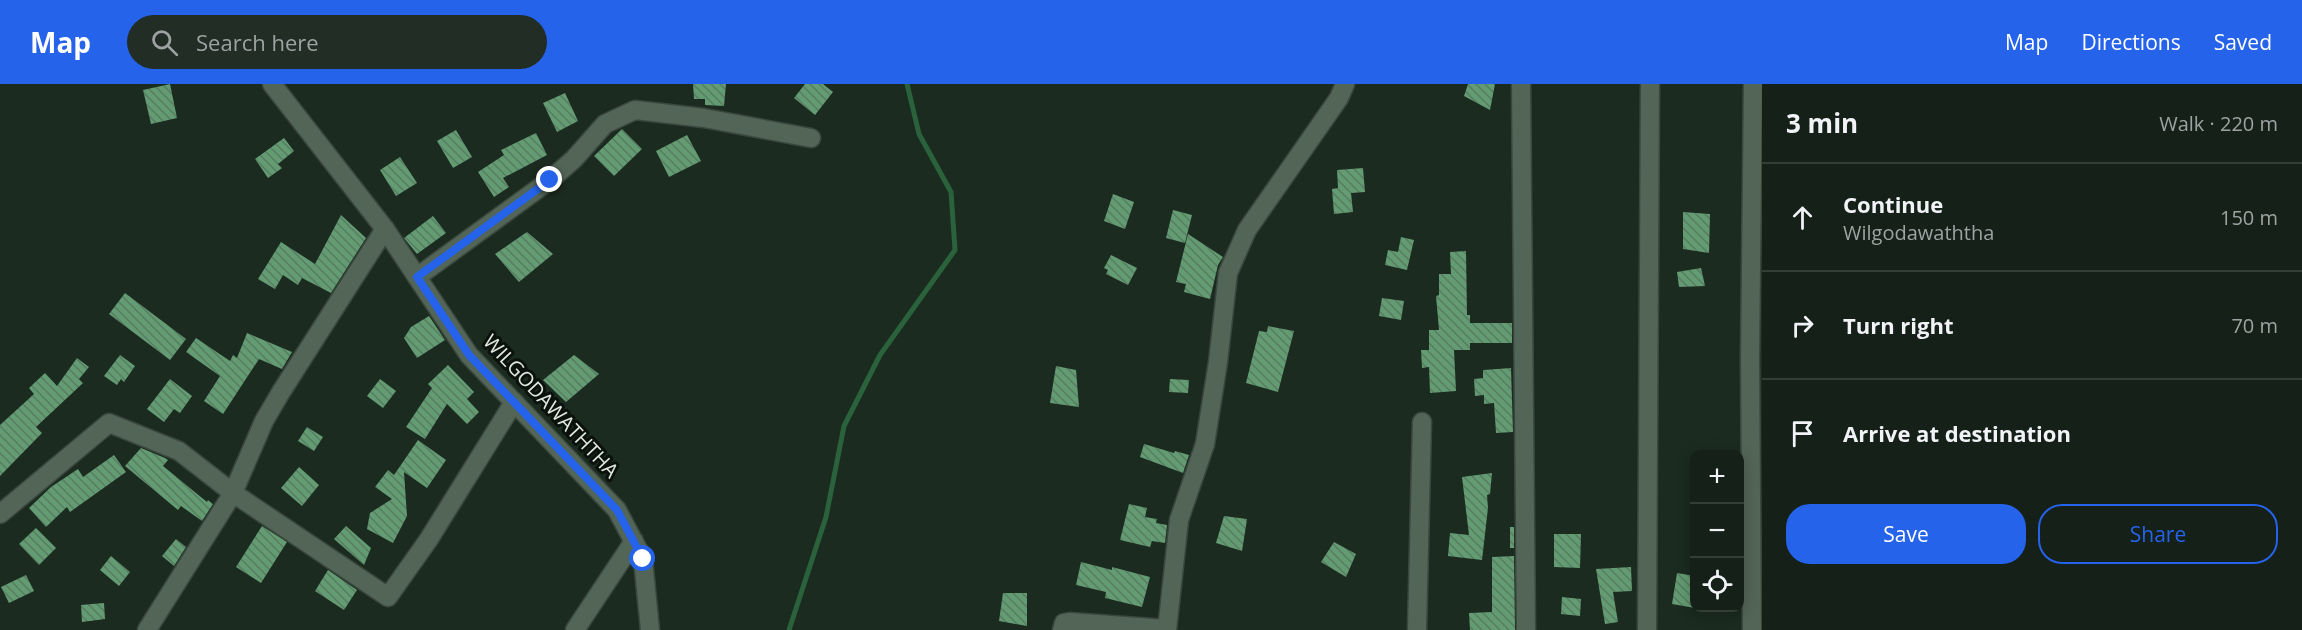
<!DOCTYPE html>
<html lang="en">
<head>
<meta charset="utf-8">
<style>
	:root { --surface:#142018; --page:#212d25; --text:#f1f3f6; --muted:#9da3a2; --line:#333e37; --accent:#2563eb }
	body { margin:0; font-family:"Open Sans",sans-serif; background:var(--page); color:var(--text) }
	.controls { position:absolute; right:18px; bottom:18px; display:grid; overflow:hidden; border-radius:12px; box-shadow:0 3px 15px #0003 }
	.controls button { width:54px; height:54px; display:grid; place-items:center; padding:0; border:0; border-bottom:2px solid var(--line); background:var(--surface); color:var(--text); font:30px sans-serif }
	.stop { position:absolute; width:18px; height:18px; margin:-14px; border:4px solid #2563eb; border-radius:50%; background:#fff }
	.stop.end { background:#2563eb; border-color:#fff; box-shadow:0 2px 6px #0008 }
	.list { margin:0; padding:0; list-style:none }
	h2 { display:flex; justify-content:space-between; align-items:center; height:78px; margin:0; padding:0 24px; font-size:26px }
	h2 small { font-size:20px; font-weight:400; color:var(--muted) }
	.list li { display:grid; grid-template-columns:39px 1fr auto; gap:18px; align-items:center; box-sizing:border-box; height:108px; padding:0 24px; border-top:2px solid var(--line) }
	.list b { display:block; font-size:22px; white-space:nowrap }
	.list p { margin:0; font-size:20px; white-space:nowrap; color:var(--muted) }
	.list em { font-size:20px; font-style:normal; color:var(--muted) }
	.actions { display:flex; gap:12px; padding:18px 24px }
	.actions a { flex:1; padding:14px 0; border:2px solid var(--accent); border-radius:24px; text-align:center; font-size:21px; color:var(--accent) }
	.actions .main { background:var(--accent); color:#fff }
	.icon { flex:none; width:33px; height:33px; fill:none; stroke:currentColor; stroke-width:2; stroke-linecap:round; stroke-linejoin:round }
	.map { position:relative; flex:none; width:1762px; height:546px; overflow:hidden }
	header { display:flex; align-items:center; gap:36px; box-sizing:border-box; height:84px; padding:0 30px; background:var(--accent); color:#fff }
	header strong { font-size:28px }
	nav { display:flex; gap:33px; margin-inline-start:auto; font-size:21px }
	.search { width:420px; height:54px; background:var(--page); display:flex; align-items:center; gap:15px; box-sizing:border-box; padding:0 21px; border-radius:33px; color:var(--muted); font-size:22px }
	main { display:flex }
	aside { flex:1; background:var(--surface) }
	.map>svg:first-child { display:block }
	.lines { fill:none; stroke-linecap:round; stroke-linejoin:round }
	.stream { stroke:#2a623c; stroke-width:5 }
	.building { fill:url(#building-back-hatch) }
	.street-casing { stroke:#3a473d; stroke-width:21 }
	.street { stroke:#536557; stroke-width:18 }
	.route { stroke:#2563eb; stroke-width:8 }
	.labels { text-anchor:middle; stroke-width:6; stroke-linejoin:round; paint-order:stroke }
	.street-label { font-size:20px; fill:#e0eae2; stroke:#0b120d }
</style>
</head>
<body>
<header>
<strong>Map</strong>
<div class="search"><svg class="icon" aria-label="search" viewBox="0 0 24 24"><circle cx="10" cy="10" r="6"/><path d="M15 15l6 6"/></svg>Search here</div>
<nav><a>Map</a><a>Directions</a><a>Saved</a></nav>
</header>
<main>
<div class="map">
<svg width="1762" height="546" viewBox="0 0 1762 546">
	<defs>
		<pattern id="building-back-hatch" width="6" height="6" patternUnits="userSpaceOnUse" patternTransform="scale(1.5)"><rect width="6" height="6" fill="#639b72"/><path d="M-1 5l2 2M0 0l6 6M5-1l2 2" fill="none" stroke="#587d62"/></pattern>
	</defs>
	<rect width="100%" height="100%" fill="#1b2b20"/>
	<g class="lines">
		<!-- stream -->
		<path class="stream" d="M789,546L826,433L844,342L880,271L955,166L951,108L919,50L907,0"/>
	</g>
	<!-- building -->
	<g class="building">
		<path d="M170,0L177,34L151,40L143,6Z"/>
		<path d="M693,0H726L724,22L705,21V15H694Z"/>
		<path d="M805,0H823L833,8L815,31L794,14Z"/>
		<path d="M1468,0H1495L1490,26L1464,12Z"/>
		<path d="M565,9L578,37L557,48L543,19Z"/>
		<path d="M622,45L642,65L614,92L594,72Z"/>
		<path d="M456,46L472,73L453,84L437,57Z"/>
		<path d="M536,49L547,71L503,94L509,103L494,113L478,88L504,71L501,66Z"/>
		<path d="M687,51L701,77L669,93L656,67Z"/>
		<path d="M284,54L294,67L278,80L282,84L268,94L255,75Z"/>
		<path d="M400,73L417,99L396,112L380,86Z"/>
		<path d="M1363,84L1365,108L1351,109L1353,128L1334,130L1332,105L1338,104L1337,86Z"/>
		<path d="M1113,110L1134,118L1125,145L1104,137Z"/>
		<path d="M1173,126L1192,131L1185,159L1166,154Z"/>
		<path d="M1683,128L1710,130L1709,169L1683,165Z"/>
		<path d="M341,131L366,154L331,209L302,194L298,201L283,191L275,205L258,195L281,158L315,180Z"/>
		<path d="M433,132L446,149L417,170L404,154Z"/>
		<path d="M527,148L553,170L519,198L495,170Z"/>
		<path d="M1188,150L1223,173L1218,181L1210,215L1184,208L1186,200L1176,198Z"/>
		<path d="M1401,153L1414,156L1407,186L1385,181L1388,166L1398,168Z"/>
		<path d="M1466,167L1467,231H1470V239H1512V259H1470V266H1454L1456,307L1430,309L1429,283L1422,284L1421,266H1429V246H1439L1436,212L1439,211V190H1451L1450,168Z"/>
		<path d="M1111,171L1137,184L1128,201L1106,190L1108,186L1104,184Z"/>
		<path d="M1701,184L1705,202L1679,203L1677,188Z"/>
		<path d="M125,209L186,255L170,276L109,230Z"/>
		<path d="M1382,214L1404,217L1401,236L1379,232Z"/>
		<path d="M429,232L445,256L417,274L404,254L411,243Z"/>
		<path d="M1268,242L1294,247L1278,308L1246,299L1259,247L1267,248Z"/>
		<path d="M247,249L292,268L282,285L259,275L223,330L204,317L220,292L186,268L196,254L230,277L233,271L237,274Z"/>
		<path d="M120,271L135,282L124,298L121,295L117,301L104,292Z"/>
		<path d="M574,271L599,290L566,318L543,296Z"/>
		<path d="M77,274L89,283L79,295L83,299L36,343L42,349L0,392V341L34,310L29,304L45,289L57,302Z"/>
		<path d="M448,281L474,308L467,315L479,328L467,340L447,320L425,355L406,343L432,304L428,300Z"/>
		<path d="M1056,282L1076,286L1079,323L1050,319Z"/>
		<path d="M1511,284L1513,348L1496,349L1494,319L1484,320V311L1475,312L1474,295L1483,294V286Z"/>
		<path d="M170,295L192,312L180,329L174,325L164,338L147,325Z"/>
		<path d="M380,295L396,307L383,324L367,312Z"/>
		<path d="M1170,295L1189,296L1188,309L1169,308Z"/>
		<path d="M307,343L323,353L314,367L298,357Z"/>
		<path d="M418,356L446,376L427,404L404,388L407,432L393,459L367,445L370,429L392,415L375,403L388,386L394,391Z"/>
		<path d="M1144,360L1174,369L1175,367L1189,371L1183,389L1140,373Z"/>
		<path d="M141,364L165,374L168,376L163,382L207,418L208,416L213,420L202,437L181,422L178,426L125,382Z"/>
		<path d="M114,371L126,388L70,428L67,423L46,443L29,424L51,403L78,385L83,393Z"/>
		<path d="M299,383L319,401L302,422L281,404Z"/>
		<path d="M1492,389L1490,410L1487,411L1488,424L1482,476L1448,472L1450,449L1469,451L1462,393Z"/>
		<path d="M1129,420L1147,424L1145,433L1157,435L1156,439L1167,441L1165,459L1152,457L1150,463L1120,456Z"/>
		<path d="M1224,432L1247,435L1242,467L1216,459Z"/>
		<path d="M262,442L287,458L261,499L236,483Z"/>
		<path d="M346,442L371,464L364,481L334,455Z"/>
		<rect x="1510" y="443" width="4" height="21"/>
		<path d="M36,444L56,464L39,481L19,460Z"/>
		<path d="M1554,450H1581L1580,484L1554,483Z"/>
		<path d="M176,455L186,463L174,482L162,472Z"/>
		<path d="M1334,458L1356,470L1346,493L1321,478Z"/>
		<path d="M111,472L130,488L119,502L100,486Z"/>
		<path d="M1514,472L1515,546H1470L1469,529L1492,528V473Z"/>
		<path d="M1081,478L1112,486V483L1150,493L1142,523L1105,514L1106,508L1076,501Z"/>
		<path d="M1631,483L1632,507L1613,508L1618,538L1605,540L1596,485Z"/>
		<path d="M328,486L357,506L344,526L315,507Z"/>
		<path d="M1677,489L1695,492V524L1672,520Z"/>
		<path d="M26,491L34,507L9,519L1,503Z"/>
		<path d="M1003,509H1027V542L999,537Z"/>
		<path d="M1562,513L1581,515L1580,532L1561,530Z"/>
		<path d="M104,519L105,535L82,538L81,521Z"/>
	</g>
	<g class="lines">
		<!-- street casing -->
		<g class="street-casing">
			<g id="street">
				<path d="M272,0L385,145L469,271L617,426L643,475L650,546"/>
				<path d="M1521,0L1526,546"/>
				<path d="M417,193L550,96L574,75L605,40L635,26L704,34L811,54"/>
				<path d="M0,430L109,339L179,367L233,409L388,513L429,455L514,318"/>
				<path d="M147,546L233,409L264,337L281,308L385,145"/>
				<path d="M575,546L634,457"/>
				<path d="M1062,546L1064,539L1070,538L1166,545"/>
				<path d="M1167,546L1179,436L1205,360L1218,278L1228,189L1247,146L1339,14L1345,0"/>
				<path d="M1417,546L1422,338"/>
				<path d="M1647,546L1650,0"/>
				<path d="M1752,546L1750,275L1753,0"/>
			</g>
		</g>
		<!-- street -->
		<use href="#street" class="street"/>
	</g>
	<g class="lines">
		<!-- route -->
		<path class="route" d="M550,96L417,193L469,271L617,426L643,475"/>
	</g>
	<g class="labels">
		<!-- street labels -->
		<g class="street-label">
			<text transform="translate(551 322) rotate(47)" y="7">WILGODAWATHTHA</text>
		</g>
	</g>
</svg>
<div class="controls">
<button>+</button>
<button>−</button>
<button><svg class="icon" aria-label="locate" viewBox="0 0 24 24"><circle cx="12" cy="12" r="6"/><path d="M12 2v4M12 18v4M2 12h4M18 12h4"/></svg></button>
</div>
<div class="stop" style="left:643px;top:475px"></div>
<div class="stop end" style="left:550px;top:96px"></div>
</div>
<aside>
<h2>3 min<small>Walk · 220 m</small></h2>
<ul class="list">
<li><svg class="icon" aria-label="ahead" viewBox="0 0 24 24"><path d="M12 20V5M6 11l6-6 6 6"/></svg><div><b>Continue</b><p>Wilgodawaththa</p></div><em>150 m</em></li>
<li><svg class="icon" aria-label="right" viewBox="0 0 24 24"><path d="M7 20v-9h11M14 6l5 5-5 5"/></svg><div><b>Turn right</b></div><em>70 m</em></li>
<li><svg class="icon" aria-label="arrive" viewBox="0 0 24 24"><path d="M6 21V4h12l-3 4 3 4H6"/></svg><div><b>Arrive at destination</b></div></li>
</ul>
<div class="actions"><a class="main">Save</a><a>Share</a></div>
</aside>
</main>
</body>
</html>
